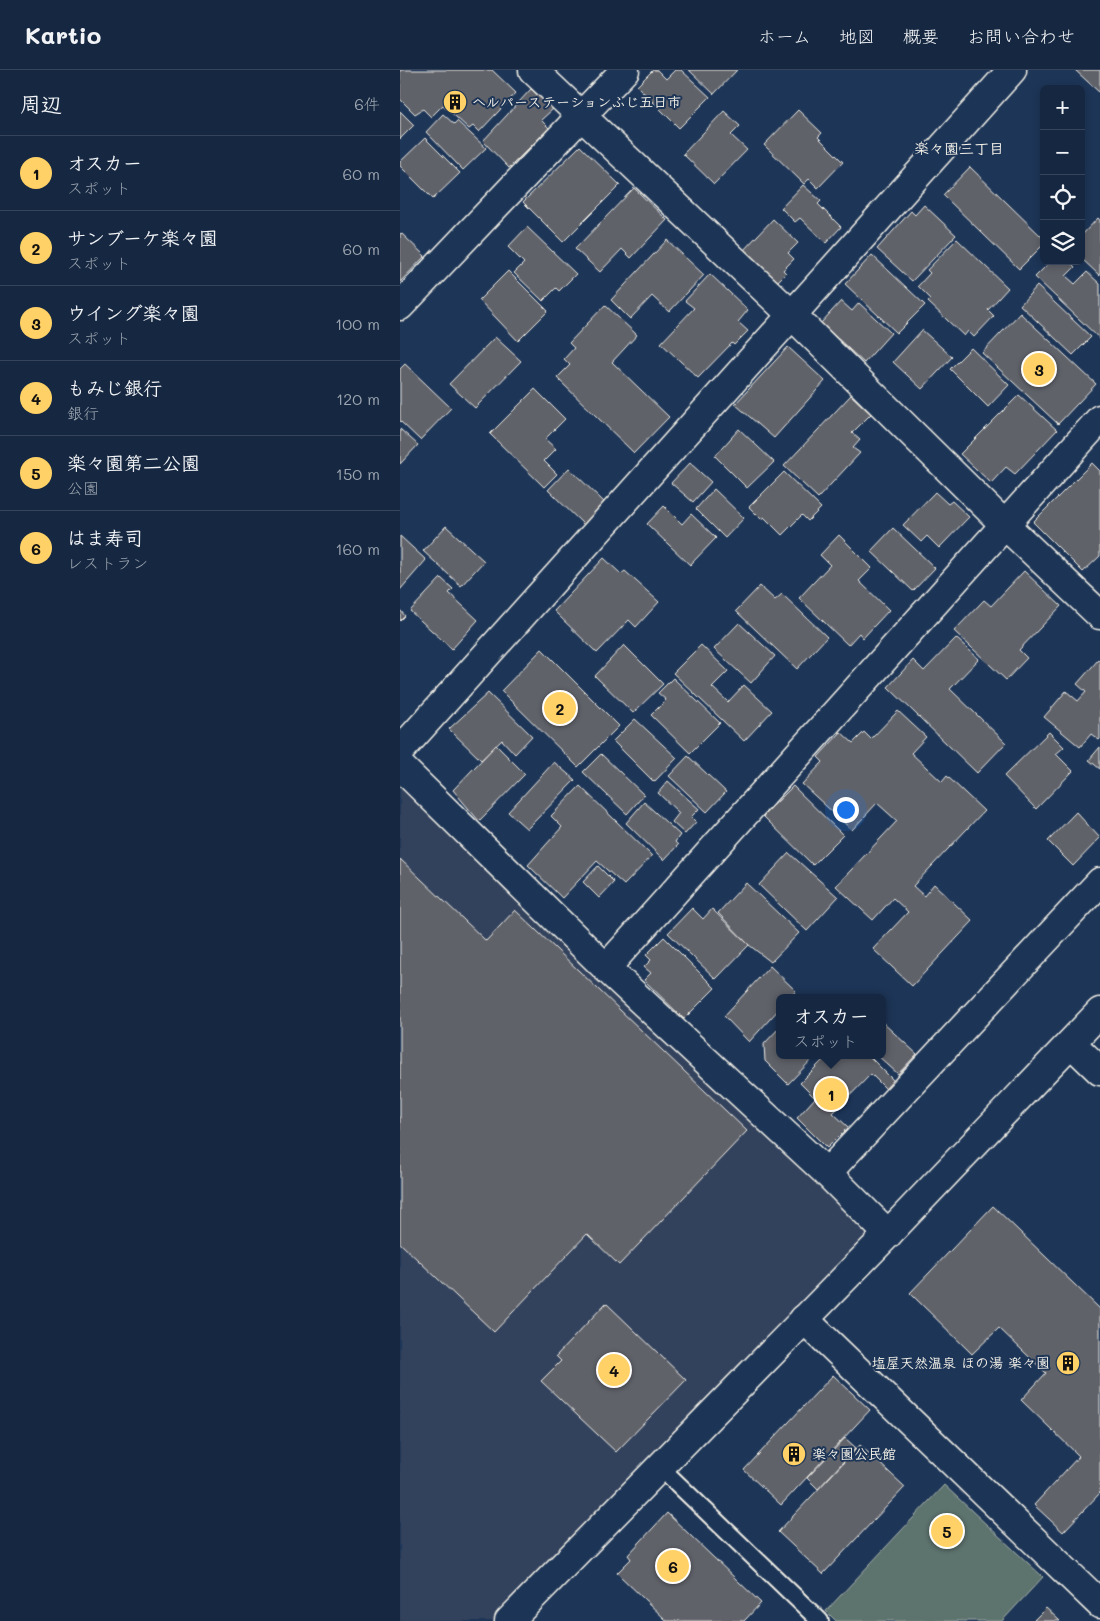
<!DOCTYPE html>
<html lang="ja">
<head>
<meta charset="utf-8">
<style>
	:root { --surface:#162841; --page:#23344c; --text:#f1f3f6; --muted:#9ea6b1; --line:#35445a; --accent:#ffd166 }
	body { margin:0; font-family:Mali,"Klee One",sans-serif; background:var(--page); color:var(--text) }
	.controls { position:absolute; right:15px; top:15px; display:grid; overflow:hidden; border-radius:8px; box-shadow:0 2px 8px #0003 }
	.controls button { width:45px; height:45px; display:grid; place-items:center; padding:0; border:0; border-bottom:1px solid var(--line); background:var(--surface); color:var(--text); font:25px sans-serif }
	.you { position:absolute; left:445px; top:739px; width:18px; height:18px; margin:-12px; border:4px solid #fff; border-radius:50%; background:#1a73e8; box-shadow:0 0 0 8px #1a73e833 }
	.badge { display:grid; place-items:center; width:32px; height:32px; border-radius:50%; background:var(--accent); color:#111; font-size:16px; font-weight:700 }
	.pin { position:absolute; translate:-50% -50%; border:2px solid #fff; box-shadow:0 1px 5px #0006 }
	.popup { position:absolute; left:376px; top:924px; width:110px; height:65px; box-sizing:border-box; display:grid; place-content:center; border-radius:8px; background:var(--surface); filter:drop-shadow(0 1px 4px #0005); font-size:16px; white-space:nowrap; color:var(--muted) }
	.popup b { font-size:19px; color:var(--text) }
	.popup::after { content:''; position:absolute; left:50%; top:100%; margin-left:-10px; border:10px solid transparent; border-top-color:var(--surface) }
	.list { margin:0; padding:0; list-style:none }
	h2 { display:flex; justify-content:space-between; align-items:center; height:65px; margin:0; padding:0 20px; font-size:21px }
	h2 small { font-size:16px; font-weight:400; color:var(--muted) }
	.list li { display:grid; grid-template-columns:32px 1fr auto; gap:15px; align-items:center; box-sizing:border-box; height:75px; padding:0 20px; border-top:1px solid var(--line) }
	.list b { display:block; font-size:19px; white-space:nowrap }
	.list p { margin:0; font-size:16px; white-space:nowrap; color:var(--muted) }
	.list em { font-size:16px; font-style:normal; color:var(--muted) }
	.icon { flex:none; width:28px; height:28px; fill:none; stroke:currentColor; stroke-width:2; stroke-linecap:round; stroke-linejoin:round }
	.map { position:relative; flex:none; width:700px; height:1551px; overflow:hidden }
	header { display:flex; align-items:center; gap:30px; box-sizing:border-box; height:70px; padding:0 25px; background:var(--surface); border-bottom:1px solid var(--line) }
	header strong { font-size:24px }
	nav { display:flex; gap:28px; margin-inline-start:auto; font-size:18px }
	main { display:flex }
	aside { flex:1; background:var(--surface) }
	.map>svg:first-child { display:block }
	.built { fill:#31425d }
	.green { fill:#5d736e; stroke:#a8b2ab }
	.building { fill:#60626a; stroke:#f4f1e8 }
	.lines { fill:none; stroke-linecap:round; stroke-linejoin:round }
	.lane-casing { stroke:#f4f1e8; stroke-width:20 }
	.street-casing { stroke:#f4f1e8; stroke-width:31 }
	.secondary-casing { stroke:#f4f1e8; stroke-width:31 }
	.lane { stroke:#1d3557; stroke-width:16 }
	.street { stroke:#1d3557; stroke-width:28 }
	.secondary { stroke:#1d3557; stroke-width:28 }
	.labels { text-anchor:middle; stroke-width:4; stroke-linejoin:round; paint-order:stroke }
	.poi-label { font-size:14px; font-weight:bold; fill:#f4f1e8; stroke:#1d3557; text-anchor:start }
	.neighbourhood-label { font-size:15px; font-weight:bold; fill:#f4f1e8; stroke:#1d3557 }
</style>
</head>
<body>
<header>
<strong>Kartio</strong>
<nav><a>ホーム</a><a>地図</a><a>概要</a><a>お問い合わせ</a></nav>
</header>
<main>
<aside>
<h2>周辺<small>6件</small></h2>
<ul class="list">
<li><span class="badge">1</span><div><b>オスカー</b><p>スポット</p></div><em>60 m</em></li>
<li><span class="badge">2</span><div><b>サンブーケ楽々園</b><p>スポット</p></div><em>60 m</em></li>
<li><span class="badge">3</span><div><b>ウイング楽々園</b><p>スポット</p></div><em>100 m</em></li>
<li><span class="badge">4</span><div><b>もみじ銀行</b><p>銀行</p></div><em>120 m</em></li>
<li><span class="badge">5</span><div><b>楽々園第二公園</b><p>公園</p></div><em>150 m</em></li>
<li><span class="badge">6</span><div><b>はま寿司</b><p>レストラン</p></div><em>160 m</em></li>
</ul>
</aside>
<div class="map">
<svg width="700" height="1551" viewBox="0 0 700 1551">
	<rect width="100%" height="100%" fill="#1d3557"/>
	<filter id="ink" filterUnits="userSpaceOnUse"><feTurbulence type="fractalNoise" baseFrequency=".02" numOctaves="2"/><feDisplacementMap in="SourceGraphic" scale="10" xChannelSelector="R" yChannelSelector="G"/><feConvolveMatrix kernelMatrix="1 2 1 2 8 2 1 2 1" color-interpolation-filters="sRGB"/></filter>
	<g filter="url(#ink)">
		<!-- built -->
		<path class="built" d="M0,704L489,1158L111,1551H0Z"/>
		<!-- green -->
		<path class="green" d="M544,1415L643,1507L602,1551H436L426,1541Z"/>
		<!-- building -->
		<g class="building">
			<path d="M0,0H92L116,23L79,62L73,56L69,59L43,35L31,47L23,39L15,44L0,29Z"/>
			<path d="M253,0H257L266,9L275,0H281L310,27L279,58L237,16Z"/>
			<path d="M289,0H337L314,24Z"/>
			<path d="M675,0H700V23Z"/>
			<path d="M131,19L153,39L141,50L149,58L109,98L83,71Z"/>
			<path d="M398,40L422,63L418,67L443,92L418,118L409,109L404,114L364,75Z"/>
			<path d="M0,41L14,55L0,69Z"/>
			<path d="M324,41L340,56L331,65L347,80L314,114L283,84Z"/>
			<path d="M43,44L54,54L57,51L86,78L63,100L26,62Z"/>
			<path d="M25,68L60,103L33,129L0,96V92Z"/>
			<path d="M180,76L220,115L163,172L123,132Z"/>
			<path d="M570,97L644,169V174L619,199L543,125Z"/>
			<path d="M403,115L421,131L418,134L441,157L426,173L400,148L395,152L381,138Z"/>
			<path d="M234,118L267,150L231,188L222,179L200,202L175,179Z"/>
			<path d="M524,135L556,165L512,211L477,179L511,141L515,145Z"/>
			<path d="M698,148L700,150V206L681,188V166Z"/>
			<path d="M373,149L398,173L388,183L394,189L383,200L386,203L375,214L342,182Z"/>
			<path d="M127,157L176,204L159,221L156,218L143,231L114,203L124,193L108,177Z"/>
			<path d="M1,163L25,186L0,212V164Z"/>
			<path d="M557,169L608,218L588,240L594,246L574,267L568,261L564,266L528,232L531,229L518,216L530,203L527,200Z"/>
			<path d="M267,170L304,205L269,242L252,226L230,249L211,230Z"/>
			<path d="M472,185L525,235L497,263L445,214Z"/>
			<path d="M651,191H669L675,197L666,206L675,214L687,202L700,214V269L635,207Z"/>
			<path d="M108,201L148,241L118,271L79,230Z"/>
			<path d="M310,204L348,240L338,252L348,261L334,275L332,273L298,308L261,273L294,238L285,231Z"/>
			<path d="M637,216L691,267L673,285L620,235Z"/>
			<path d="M441,231L452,241L459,233L491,263L464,293L421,253Z"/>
			<path d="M205,235L237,265L212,292L269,347L234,383L157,308L170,295L164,289L174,278L169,273Z"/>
			<path d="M620,243L696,314L658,354L582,283Z"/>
			<path d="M522,260L552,287L522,319L493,292Z"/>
			<path d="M95,267L121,291L75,338L49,314Z"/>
			<path d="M388,277L425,311L374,368L335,334Z"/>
			<path d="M571,278L609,315L588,337L550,299Z"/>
			<path d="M5,294L51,338L20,370L0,351V299Z"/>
			<path d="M135,319L165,349L145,369L156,379L144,391L157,404L144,417L90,364Z"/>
			<path d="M451,325L471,344L452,363L460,370L453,378L460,383L418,428L384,396Z"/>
			<path d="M619,325L657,360L615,404L606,397L591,413L560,384Z"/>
			<path d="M0,359L18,375L0,394Z"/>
			<path d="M339,359L374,392L347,418L315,386Z"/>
			<path d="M290,393L311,412L293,432L271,413Z"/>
			<path d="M692,393L700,401V486L683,502L633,452Z"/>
			<path d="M169,398L205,433L184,455L148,420Z"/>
			<path d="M384,402L421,438L408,451L402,445L382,465L364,447L361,449L349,437Z"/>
			<path d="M314,419L344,448L325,468L296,439Z"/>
			<path d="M535,422L548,434L552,431L569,447L539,478L527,466L521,472L503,455Z"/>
			<path d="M264,436L282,454L291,444L316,468L290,495L247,454Z"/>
			<path d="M46,456L84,491L61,516L23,481Z"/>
			<path d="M493,458L535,498L513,521L471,481Z"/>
			<path d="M439,465L472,498L459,511L489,540L463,568L459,563L448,575L399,528L430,495L420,485Z"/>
			<path d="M0,466L26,490L0,520Z"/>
			<path d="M204,488L221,504L225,501L259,532L236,557L229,550L197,583L154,541Z"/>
			<path d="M624,501L661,536L619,580L627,588L606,610L554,561L584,530L591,536Z"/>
			<path d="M41,508L53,519L49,523L78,550L52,579L10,541Z"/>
			<path d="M360,516L375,530L382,524L427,567L397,599L336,541Z"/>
			<path d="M0,540L5,546L0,551Z"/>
			<path d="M339,553L375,586L351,613L314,579Z"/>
			<path d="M556,568L579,589L550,619L606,673L577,703L488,617L513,590L524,601Z"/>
			<path d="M224,575L263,614L233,643L195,606Z"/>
			<path d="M301,575L328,601L312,617L328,632L344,615L372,641L344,671L273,603Z"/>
			<path d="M142,579L219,656L178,697L101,621Z"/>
			<path d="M698,590L700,592V669L699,670L691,664L680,677L644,647L666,621L678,631L686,622L677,614Z"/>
			<path d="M273,608L320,653L290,683L251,645L266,630L258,623Z"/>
			<path d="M88,623L132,666L115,684L102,670L81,690L49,659Z"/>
			<path d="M498,641L526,667L511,683L542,712L547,706L584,741L513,816L524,826L534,814L573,851L512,916L473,879L508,842L493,828L473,850L436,816L497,751L477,733L452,760L402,714L423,692L418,687L441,662L453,673L464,662L471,669Z"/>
			<path d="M235,649L277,688L254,712L213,671Z"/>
			<path d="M649,662L664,677L656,684L673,701L636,739L604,706Z"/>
			<path d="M96,675L125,704L79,751L53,720Z"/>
			<path d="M700,677V699L689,690Z"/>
			<path d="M201,684L244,725L227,744L183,702Z"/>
			<path d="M288,686L326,722L307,742L269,706Z"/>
			<path d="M154,692L175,710L127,759L108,742Z"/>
			<path d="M268,711L299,739L291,747L296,752L285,764L272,752L279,743L258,723Z"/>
			<path d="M180,716L252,786L224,815L197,791L162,828L128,795L162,757L151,746Z"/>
			<path d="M393,716L443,765L413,795L363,746Z"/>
			<path d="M244,732L280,765L275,772L278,775L264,790L226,753Z"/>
			<path d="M676,742L700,768L673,796L648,771Z"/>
			<path d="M389,783L438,827L407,861L359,815Z"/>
			<path d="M0,789L86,871L115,840L347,1061L219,1195L187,1164L94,1262L0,1173Z"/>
			<path d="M198,796L214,812L199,828L183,812Z"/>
			<path d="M346,813L399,863L371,892L349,875L318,843Z"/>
			<path d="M292,838L303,849L312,839L349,875L316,909L268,863Z"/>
			<path d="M264,867L315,918L284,949L244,910L251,903L244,897L251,890L246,885Z"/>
			<path d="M370,896L396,921L389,928H380V938L349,972L324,946Z"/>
			<path d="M482,952L517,984L498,1004L477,985H482Z"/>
			<path d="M380,957V985H416L388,1014L365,991L364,974Z"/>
			<path d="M428,985H468L495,1012L487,1020L471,1004L433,1043L448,1057L427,1078L397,1048L415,1028L400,1013Z"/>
			<path d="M593,1136L700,1239V1423L663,1462L634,1435L679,1386L621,1330L646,1303L599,1258L572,1284L510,1223Z"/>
			<path d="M206,1233L286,1310L216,1382L141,1311L161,1291L156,1286Z"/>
			<path d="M433,1305L470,1340L381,1435L344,1400Z"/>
			<path d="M445,1368L456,1378L418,1419L407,1408Z"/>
			<path d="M460,1375L505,1417L423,1504L378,1462Z"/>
			<path d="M267,1443L361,1533L344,1551H267L217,1503L231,1489L228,1485Z"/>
			<path d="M646,1538L660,1551H633Z"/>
		</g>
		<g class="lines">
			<!-- lane casing -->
			<g class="lane-casing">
				<path id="lane" d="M260,1397L420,1551"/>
			</g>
			<!-- street casing -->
			<g class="street-casing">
				<g id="street">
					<path d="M133,0L393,246L605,455L700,545"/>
					<path d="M0,236L225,0"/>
					<path d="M0,681L612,0"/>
					<path d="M0,696L206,898L427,1103L488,1164"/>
					<path d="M206,898L700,349"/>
					<path d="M671,973L700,1001"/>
					<path d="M427,1103L700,812"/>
					<path d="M404,1249L700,1534"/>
				</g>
			</g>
			<!-- secondary casing -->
			<g class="secondary-casing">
				<path id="secondary" d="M109,1551L488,1164L700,942"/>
			</g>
			<!-- lane -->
			<use href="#lane" class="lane"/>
			<!-- street -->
			<use href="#street" class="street"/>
			<!-- secondary -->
			<use href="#secondary" class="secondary"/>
		</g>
	</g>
	<!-- icons -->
	<defs>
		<g id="building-disc" transform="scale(1.25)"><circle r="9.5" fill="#ffd166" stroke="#1d3557"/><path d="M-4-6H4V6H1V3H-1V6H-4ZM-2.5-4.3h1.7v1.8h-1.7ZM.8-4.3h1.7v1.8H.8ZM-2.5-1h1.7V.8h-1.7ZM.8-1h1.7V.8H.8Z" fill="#111"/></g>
	</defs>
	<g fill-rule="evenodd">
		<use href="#building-disc" x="55" y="32"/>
		<use href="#building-disc" x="668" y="1293"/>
		<use href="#building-disc" x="394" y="1384"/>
	</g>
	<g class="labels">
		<!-- poi labels -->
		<g class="poi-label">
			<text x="72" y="37">ヘルパーステーションふじ五日市</text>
			<text x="650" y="1298" text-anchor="end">塩屋天然温泉 ほの湯 楽々園</text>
			<text x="412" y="1389">楽々園公民館</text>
		</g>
		<!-- neighbourhood labels -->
		<g class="neighbourhood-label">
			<text x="559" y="84">楽々園三丁目</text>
		</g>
	</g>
</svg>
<div class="controls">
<button>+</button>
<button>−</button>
<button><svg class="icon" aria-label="locate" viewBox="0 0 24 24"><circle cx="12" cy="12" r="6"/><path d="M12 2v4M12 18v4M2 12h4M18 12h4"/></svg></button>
<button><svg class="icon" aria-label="layers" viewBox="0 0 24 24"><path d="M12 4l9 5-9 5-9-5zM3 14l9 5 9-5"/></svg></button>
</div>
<div class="you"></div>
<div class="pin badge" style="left:431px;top:1024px">1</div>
<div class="popup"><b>オスカー</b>スポット</div>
<div class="pin badge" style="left:160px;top:638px">2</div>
<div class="pin badge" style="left:639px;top:299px">3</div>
<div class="pin badge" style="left:214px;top:1300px">4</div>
<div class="pin badge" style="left:547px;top:1461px">5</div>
<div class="pin badge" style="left:273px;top:1496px">6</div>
</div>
</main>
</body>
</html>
